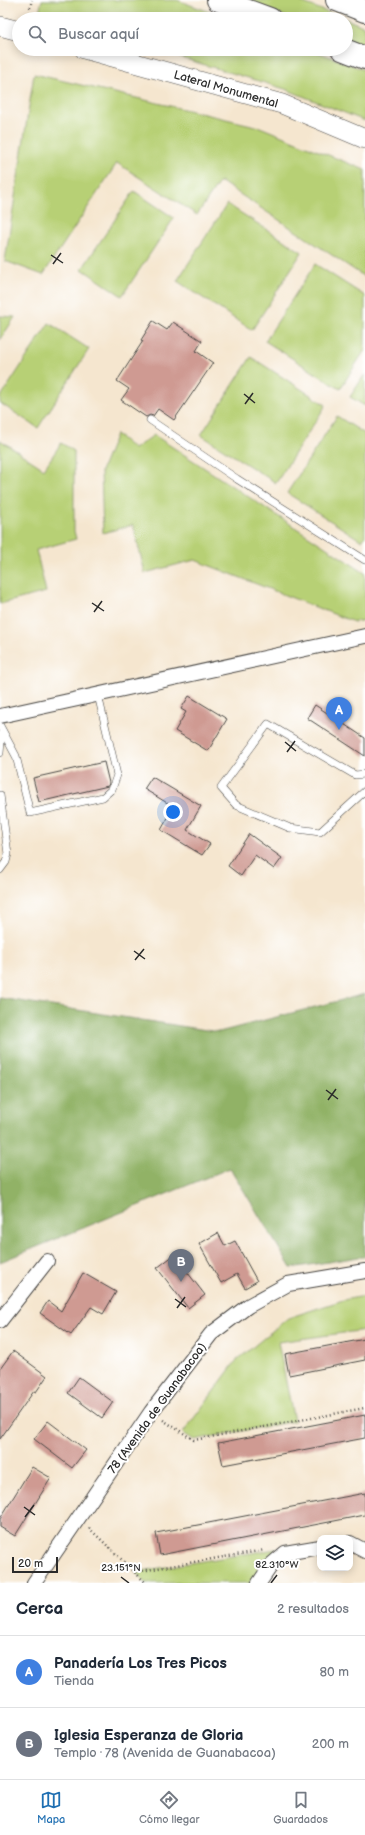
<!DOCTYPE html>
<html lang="es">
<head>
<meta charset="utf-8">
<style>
	:root { --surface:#fff; --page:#f6f6f7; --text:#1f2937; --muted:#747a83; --line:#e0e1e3; --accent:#1f6fb2 }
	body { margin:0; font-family:"Balsamiq Sans",sans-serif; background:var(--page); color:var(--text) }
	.controls { position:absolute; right:12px; bottom:12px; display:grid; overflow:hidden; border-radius:8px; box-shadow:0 2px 10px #0003 }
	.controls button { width:36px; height:36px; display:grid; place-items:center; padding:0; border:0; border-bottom:1px solid var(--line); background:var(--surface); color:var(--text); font:20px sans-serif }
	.scale { position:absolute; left:12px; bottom:10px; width:46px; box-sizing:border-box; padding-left:4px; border:2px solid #2b2b2b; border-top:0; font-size:11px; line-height:14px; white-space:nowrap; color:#2b2b2b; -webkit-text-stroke:3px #fff; paint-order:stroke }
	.you { position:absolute; left:173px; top:812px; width:14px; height:14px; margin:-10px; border:3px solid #fff; border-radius:50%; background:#1a73e8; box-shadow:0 0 0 6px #1a73e833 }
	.badge { display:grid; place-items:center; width:26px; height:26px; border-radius:50%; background:var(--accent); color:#fff; font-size:13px; font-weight:700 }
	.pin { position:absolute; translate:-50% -33px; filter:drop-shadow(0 1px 2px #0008) }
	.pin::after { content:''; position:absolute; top:21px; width:14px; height:12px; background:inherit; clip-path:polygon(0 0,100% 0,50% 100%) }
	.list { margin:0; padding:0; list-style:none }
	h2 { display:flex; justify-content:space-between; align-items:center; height:52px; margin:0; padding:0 16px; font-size:17px }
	h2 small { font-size:13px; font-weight:400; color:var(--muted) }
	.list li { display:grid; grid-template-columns:26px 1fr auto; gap:12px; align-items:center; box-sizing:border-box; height:72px; padding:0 16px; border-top:1px solid var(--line) }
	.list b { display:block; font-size:15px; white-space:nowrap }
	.list p { margin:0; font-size:13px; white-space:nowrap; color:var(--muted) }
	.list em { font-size:13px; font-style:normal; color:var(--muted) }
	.icon { flex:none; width:22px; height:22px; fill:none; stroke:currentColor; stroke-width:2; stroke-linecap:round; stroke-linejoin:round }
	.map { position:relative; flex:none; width:365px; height:1583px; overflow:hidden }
	.search { position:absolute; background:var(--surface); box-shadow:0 2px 10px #0003; left:12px; right:12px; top:12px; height:44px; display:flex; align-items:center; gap:10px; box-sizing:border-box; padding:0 14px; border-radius:22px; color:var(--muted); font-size:15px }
	.sheet { height:196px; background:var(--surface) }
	nav { display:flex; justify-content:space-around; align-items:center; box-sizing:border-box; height:56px; border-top:1px solid var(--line); background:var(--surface); font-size:11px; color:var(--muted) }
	nav a { display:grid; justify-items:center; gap:2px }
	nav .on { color:var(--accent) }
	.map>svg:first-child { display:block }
	.green { fill:#b7d075; stroke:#717e50 }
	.forest { fill:#91b266; stroke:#5e6e48 }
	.building { fill:#cf9a92 }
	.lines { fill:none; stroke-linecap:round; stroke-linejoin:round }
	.lane-casing { stroke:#494744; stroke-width:8 }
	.street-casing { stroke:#494744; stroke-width:16 }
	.secondary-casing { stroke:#494744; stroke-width:20 }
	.highway-casing { stroke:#494744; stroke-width:24 }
	.path { stroke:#494744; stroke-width:2.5; stroke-dasharray:1 3; stroke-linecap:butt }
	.lane { stroke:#fff; stroke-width:7 }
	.street { stroke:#fff; stroke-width:14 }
	.secondary { stroke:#fff; stroke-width:19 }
	.highway { stroke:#fff; stroke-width:22 }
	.ticks { fill:none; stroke:#2b2b2b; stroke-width:1.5 }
	.labels { text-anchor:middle; stroke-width:4; stroke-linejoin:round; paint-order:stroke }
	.street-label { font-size:12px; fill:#2b2b2b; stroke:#fff }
	.ticks-label { font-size:10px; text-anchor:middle; fill:#2b2b2b; stroke:#fff; stroke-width:4; stroke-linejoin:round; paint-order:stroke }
</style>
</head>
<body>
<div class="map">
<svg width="365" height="1583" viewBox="0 0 365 1583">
	<rect width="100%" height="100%" fill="#fff"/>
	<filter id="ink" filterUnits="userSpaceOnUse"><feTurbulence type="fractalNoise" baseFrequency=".025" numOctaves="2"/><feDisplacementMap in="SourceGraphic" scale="8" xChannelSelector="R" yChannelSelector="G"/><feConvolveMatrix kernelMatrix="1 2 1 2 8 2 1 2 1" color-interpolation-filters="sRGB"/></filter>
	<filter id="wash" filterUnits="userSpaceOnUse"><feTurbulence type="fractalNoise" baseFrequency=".012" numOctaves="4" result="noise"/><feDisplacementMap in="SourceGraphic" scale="16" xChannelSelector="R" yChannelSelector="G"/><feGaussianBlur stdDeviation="0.9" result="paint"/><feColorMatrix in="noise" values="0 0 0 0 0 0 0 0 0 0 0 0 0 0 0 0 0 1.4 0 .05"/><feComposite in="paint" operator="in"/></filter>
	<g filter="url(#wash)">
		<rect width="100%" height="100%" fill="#f5e6cf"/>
		<!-- green -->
		<g class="green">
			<path d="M42,0H177L229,19H45L38,17Z"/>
			<path d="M244,0H296L345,19H292Z"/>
			<path d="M346,19L365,27V47L346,40Z"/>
			<path d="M152,49H309L365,70V121L285,89Z"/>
			<path d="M34,74L260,127L365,170V277L220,181L197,215L117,163L43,275L5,261Z"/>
			<path d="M134,191L174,218L122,296L82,269Z"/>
			<path d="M227,204L302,252L252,330L177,281Z"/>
			<path d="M315,264L365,296V350L340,389L265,341Z"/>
			<path d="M0,316L15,317L0,340Z"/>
			<path d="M49,323L89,349L38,428L0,403V398Z"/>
			<path d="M251,357L326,405L276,483L201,435Z"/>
			<path d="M365,374V406L350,397Z"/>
			<path d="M337,416L365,434V537L362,541L287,493Z"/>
			<path d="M116,434L134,449L154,435L365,573V620L354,622L195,560L145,573L133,525L103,533L101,471Z"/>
			<path d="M0,440L44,469L61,443L74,451V531L76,539L36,550L46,592L0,604Z"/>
			<path d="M365,1296V1330L278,1342L294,1421L194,1440L183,1433L236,1361L288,1318L343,1300Z"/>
			<path d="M276,1549L250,1583H146L135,1572Z"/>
		</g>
		<!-- forest -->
		<path class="forest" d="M365,994V1256L291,1268L230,1168L0,1262V998L219,1032Z"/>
		<g id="blocks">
			<!-- building -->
			<g class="building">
				<path d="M153,321L167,330L173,322L202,341L196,351L213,363L174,420L158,409L153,416L150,415L146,417L121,400L129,389L117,381L143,341L141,340Z"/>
				<path d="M189,696L227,719L208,751L175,731L186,712L181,709Z"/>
				<path d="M315,705L365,738V756L307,718Z"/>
				<path d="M104,762L109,783L108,786L39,802L33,778Z"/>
				<path d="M152,777L201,806L187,830L210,844L202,855L161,830L174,807L144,789Z"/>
				<path d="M249,834L282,858L274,869L255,855L241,876L228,866Z"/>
				<path d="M218,1233L225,1246L235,1241L257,1281L245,1288L237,1274L221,1283L199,1244Z"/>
				<path d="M174,1255L205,1295L188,1308L157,1268Z"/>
				<path d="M83,1273L116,1292L103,1314L91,1307L71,1335L40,1313L48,1301L61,1311Z"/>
				<path d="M365,1339V1360L289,1375L285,1354Z"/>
				<path d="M13,1351L47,1376L36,1392L34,1391L0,1439V1369Z"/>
				<path d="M79,1377L113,1402L102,1418L68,1393Z"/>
				<path d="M365,1415V1438L223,1465L218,1443Z"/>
				<path d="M48,1421L86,1450L72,1468L34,1439Z"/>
				<path d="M32,1467L51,1478L15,1536L0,1527V1519Z"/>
				<path d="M365,1493V1515L160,1555L156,1533Z"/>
			</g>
		</g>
	</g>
	<g filter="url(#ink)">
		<use href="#blocks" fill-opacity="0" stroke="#494744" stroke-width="1"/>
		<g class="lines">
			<!-- lane casing -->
			<g class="lane-casing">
				<g id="lane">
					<path d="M150,420L237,479L365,560"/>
					<path d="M0,726L16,756L30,813L103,797L112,789L117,775L98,695"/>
					<path d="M0,753L2,731"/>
					<path d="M365,774L355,775L268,724L221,788L236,805L290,828L320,832L365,791"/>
					<path d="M0,795L8,854L6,862L0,870"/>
				</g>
			</g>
			<!-- street casing -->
			<g class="street-casing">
				<g id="street">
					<path d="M0,716L365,636"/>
					<path d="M0,1321L47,1261"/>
					<path d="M350,1543L365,1551"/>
					<path d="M34,1583L151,1412L211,1334L248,1306L288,1284L365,1271"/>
					<path d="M259,1583L272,1564L285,1553L320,1547"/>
				</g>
			</g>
			<!-- secondary casing -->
			<g class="secondary-casing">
				<g id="secondary">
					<path d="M0,26L19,31"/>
					<path d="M84,49L282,104L365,139"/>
				</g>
			</g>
			<!-- highway casing -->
			<g class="highway-casing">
				<g id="highway">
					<path d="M218,0L270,19"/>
					<path d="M337,0L365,11"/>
					<path d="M342,49L365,58"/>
				</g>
			</g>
			<!-- path -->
			<g class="path">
				<path d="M30,8L32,0"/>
				<path d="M163,1420L194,1440L365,1408"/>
				<path d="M89,1528L146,1583"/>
				<path d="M135,1572L265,1550"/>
			</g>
			<!-- lane -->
			<use href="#lane" class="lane"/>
			<!-- street -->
			<use href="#street" class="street"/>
			<!-- secondary -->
			<use href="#secondary" class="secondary"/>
			<!-- highway -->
			<use href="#highway" class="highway"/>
		</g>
	</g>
	<!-- ticks -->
	<path class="ticks" d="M51,255L63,263M53,264L61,253M244,394L255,403M245,404L253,393M92,603L104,611M94,612L102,601M285,742L296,751M287,752L295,741M134,951L145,959M135,960L144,949M326,1090L338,1099M328,1100L336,1089M175,1299L186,1307M177,1308L185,1297M24,1507L35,1515M25,1517L34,1505M121,1577L129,1583M271,1583L277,1575"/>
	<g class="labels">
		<!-- street labels -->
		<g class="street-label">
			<text transform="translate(226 89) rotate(16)" y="4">Lateral Monumental</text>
			<text transform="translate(157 1408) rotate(-54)" y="4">78 (Avenida de Guanabacoa)</text>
		</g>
	</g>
	<g class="ticks-label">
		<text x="277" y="1568">82.310°W</text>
		<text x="121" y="1571">23.151°N</text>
	</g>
</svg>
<div class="controls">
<button><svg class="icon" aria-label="layers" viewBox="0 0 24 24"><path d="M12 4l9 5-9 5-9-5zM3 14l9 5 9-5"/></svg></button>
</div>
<div class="scale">20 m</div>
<div class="you"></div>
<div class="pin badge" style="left:339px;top:730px;background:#3f7fe0">A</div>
<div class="pin badge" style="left:181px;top:1282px;background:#6b7280">B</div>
<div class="search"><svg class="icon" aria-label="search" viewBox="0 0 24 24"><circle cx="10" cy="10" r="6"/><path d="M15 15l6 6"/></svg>Buscar aquí</div>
</div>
<section class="sheet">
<h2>Cerca<small>2 resultados</small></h2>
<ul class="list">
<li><span class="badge" style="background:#3f7fe0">A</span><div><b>Panadería Los Tres Picos</b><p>Tienda</p></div><em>80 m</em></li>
<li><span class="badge" style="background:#6b7280">B</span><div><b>Iglesia Esperanza de Gloria</b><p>Templo · 78 (Avenida de Guanabacoa)</p></div><em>200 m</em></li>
</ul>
</section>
<nav>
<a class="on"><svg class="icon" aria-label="map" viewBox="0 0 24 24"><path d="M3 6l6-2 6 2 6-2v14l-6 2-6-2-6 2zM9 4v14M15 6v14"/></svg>Mapa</a>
<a><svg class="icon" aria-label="directions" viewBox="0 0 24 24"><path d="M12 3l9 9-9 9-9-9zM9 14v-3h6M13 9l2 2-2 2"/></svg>Cómo llegar</a>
<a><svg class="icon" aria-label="saved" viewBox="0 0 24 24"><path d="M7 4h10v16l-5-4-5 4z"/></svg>Guardados</a>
</nav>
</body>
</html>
